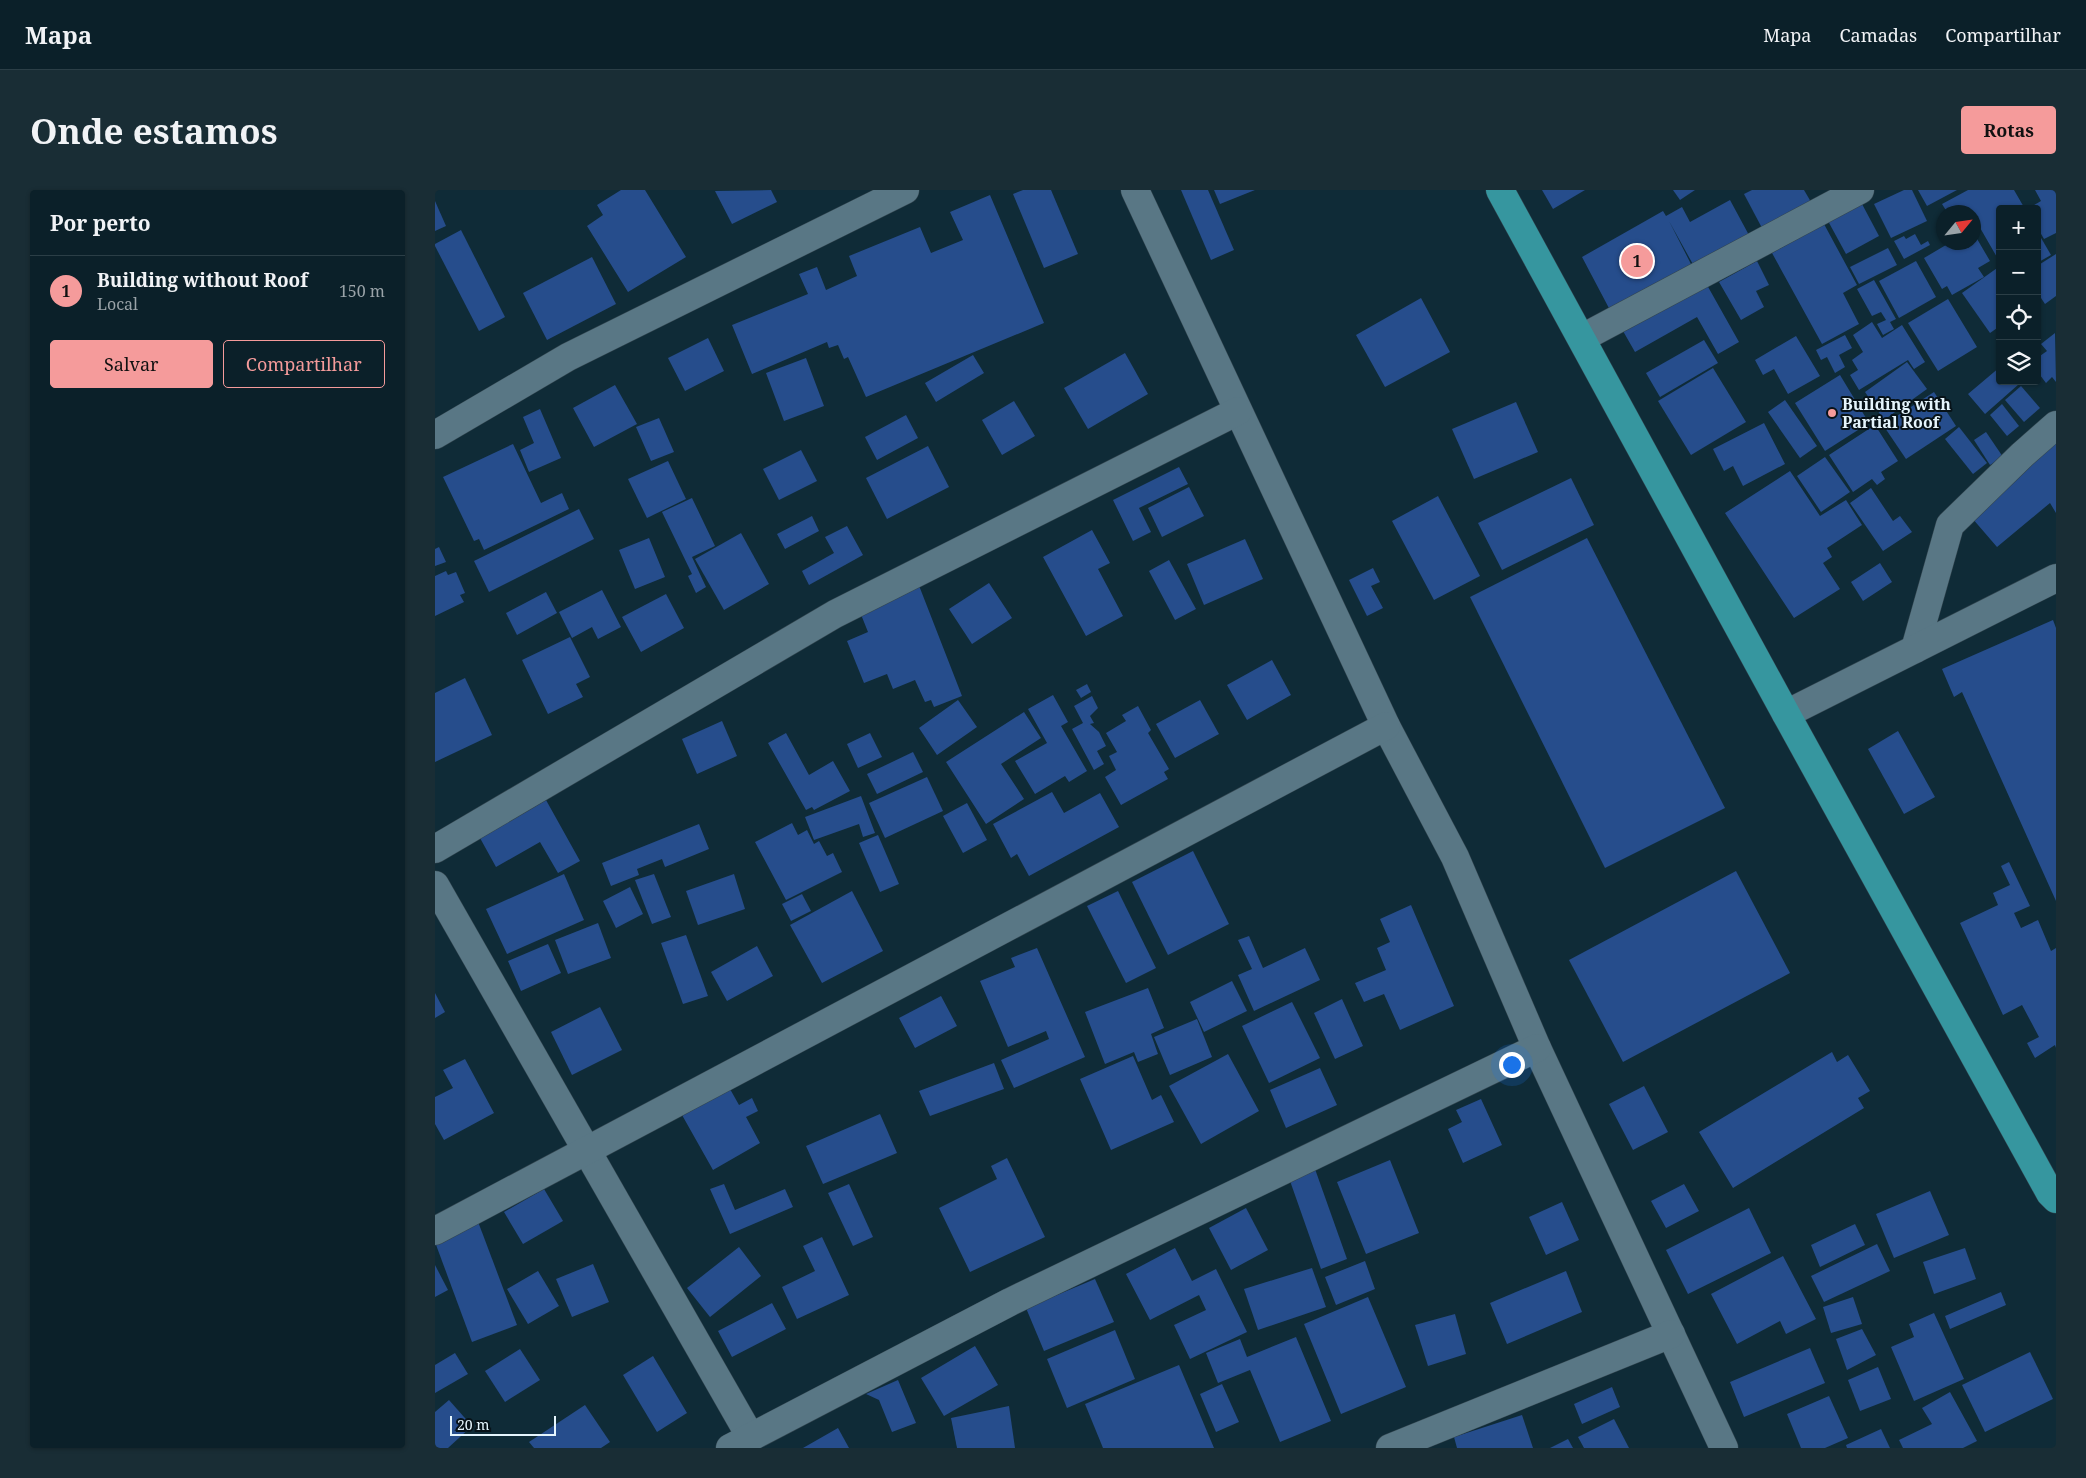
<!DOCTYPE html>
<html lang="pt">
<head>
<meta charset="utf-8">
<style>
	:root { --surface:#0b2029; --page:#192d35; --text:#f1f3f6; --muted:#9aa3a8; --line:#2b3e46; --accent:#f59b9b }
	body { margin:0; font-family:"Noto Serif",serif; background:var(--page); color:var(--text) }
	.controls { position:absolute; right:15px; top:15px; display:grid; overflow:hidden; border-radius:5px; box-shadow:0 1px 4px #0004 }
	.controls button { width:45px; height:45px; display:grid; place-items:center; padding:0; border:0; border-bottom:1px solid var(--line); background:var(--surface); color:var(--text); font:25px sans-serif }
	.compass { position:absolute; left:1501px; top:15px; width:45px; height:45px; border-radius:50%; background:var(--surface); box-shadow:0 1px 4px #0004; rotate:61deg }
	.scale { position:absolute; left:15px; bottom:12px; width:106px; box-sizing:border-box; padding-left:5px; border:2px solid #e5f5fd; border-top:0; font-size:14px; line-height:18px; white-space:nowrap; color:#e5f5fd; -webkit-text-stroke:4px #071218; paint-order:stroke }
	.you { position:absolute; left:1076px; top:874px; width:18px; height:18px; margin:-12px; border:4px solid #fff; border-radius:50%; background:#1a73e8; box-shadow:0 0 0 8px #1a73e833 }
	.badge { display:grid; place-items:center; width:32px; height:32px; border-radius:50%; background:var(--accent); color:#111; font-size:16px; font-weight:700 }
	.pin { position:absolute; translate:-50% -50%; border:2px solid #fff; box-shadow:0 1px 5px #0006 }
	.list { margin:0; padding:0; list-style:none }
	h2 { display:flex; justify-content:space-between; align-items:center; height:65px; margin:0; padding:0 20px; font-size:21px }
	h2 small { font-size:16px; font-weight:400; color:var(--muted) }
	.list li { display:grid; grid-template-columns:32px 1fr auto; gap:15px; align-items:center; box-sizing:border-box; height:70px; padding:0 20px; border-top:1px solid var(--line) }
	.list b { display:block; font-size:19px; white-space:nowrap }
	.list p { margin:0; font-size:16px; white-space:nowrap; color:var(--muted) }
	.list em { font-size:16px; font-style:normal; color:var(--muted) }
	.actions { display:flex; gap:10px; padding:15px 20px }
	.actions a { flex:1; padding:11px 0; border:1px solid var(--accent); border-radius:5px; text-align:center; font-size:18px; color:var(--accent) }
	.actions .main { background:var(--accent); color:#111 }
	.icon { flex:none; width:28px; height:28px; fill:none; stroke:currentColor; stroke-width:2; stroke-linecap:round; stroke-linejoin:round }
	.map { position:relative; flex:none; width:1621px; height:1258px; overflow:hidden; border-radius:5px }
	header { display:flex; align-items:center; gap:30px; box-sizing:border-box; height:70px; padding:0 25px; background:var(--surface); border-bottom:1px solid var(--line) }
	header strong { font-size:24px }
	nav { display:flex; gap:28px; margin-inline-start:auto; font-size:18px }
	.intro { display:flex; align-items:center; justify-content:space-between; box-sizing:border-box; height:120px; padding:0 30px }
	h1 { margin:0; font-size:35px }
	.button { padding:12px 22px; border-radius:5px; background:var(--accent); color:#111; font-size:18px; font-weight:700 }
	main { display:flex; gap:30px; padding:0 30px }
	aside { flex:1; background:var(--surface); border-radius:5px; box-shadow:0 1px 4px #0004 }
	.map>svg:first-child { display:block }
	.building { fill:#264d8c }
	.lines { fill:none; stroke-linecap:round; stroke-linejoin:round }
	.street-casing { stroke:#32454f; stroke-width:29 }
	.primary-casing { stroke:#32454f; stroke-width:29 }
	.street { stroke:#597785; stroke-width:28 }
	.primary { stroke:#36969f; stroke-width:28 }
	.poi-dot { fill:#f59b9b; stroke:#071218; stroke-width:2 }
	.labels { text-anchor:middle; stroke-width:4; stroke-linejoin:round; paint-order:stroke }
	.poi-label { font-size:16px; font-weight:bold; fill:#e5f5fd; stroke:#071218; text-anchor:start }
</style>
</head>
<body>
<header>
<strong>Mapa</strong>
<nav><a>Mapa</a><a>Camadas</a><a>Compartilhar</a></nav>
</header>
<div class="intro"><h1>Onde estamos</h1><a class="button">Rotas</a></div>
<main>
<aside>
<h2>Por perto<small></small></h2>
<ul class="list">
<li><span class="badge">1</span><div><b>Building without Roof</b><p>Local</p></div><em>150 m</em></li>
</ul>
<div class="actions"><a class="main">Salvar</a><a>Compartilhar</a></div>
</aside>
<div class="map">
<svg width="1621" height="1258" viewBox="0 0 1621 1258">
	<rect width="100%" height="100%" fill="#0f2b37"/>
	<!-- building -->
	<g class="building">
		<path d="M186,0H210L251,67L193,102L152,36L168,25L162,15Z"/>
		<path d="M336,0L342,12L297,34L280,1Z"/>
		<path d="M588,0H616L643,64L609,78L578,4Z"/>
		<path d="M746,0H773L799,60L776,70Z"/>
		<path d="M779,0H820L785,14Z"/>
		<path d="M1107,0H1150L1118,19Z"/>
		<path d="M1238,0H1260L1245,10Z"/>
		<path d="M1317,0H1369L1376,12L1327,38L1309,4Z"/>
		<path d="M1469,0H1477L1492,31L1456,48L1439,14Z"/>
		<path d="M1483,0H1522L1492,16Z"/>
		<path d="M1533,0H1579L1590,19H1565V68L1563,69L1544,36L1538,39V22H1512L1507,14Z"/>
		<path d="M1600,0H1621V43L1609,49L1602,37V19H1592L1606,11Z"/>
		<path d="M555,5L609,133L431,207L413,167L409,169L403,155L394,158L392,152L317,184L297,135L373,104L364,84L382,77L391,100L422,86L414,66L485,37L496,63L528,50L515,22Z"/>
		<path d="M1295,10L1315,47L1260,78L1234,31L1257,76L1176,122L1147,67L1228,21L1231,26L1247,17L1255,32Z"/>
		<path d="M0,11L11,36L0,41Z"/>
		<path d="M1427,14L1444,46L1411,64L1393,31Z"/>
		<path d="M1389,34L1422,95L1408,103L1424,134L1387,154L1337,63Z"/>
		<path d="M26,40L70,127L44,141L0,56V54Z"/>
		<path d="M1602,41L1616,65L1602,73Z"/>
		<path d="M1538,42L1555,71L1543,78L1549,87L1517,105L1512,96L1507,99L1489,68L1516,52H1538Z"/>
		<path d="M1480,44L1486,55L1493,51L1495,55L1469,69L1459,51L1469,46L1471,49Z"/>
		<path d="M1453,58L1462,75L1424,94L1415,77Z"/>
		<path d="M1621,64V106L1610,114L1602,102V76Z"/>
		<path d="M157,67L181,114L112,150L88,103Z"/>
		<path d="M1322,71L1334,95L1321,101L1329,117L1306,130L1284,92Z"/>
		<path d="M1481,71L1501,107L1464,128L1444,91Z"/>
		<path d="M1565,76V136L1555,143L1527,103Z"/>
		<path d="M1439,90L1461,129L1455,132L1459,139L1448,145L1442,134L1451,130L1446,122L1437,126L1422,99Z"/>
		<path d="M1272,95L1304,152L1283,164L1262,127L1200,162L1188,141Z"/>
		<path d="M986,108L1015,162L950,197L921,145Z"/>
		<path d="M1513,109L1542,157L1503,181L1473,133Z"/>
		<path d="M1437,132L1447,148L1467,135L1490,172L1479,179L1473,170L1424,200L1415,185L1423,180L1417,170L1428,162L1418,145Z"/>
		<path d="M1620,143L1621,192L1617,187L1611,193L1602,181V168L1612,161L1606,154Z"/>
		<path d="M1410,145L1417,158L1404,165L1410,177L1400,183L1392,167L1386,170L1381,160Z"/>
		<path d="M1361,146L1385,186L1353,204L1339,179L1328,185L1320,170Z"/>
		<path d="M273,148L289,181L250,201L233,168Z"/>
		<path d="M1269,150L1283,173L1225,207L1211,183Z"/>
		<path d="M690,163L713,204L653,239L629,198Z"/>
		<path d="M538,165L549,183L501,212L490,193Z"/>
		<path d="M371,168L389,216L349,231L331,183Z"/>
		<path d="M1472,172L1492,199L1449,230L1430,202Z"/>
		<path d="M1565,177V191H1582L1584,194L1550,224L1533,204Z"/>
		<path d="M1278,178L1311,232L1256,265L1223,211Z"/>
		<path d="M1405,185L1434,233L1390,261L1360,213Z"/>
		<path d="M180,195L202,234L159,257L138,218Z"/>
		<path d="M1586,196L1605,218L1589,232L1570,210Z"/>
		<path d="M1499,202L1521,236L1471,269L1448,235Z"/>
		<path d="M1350,210L1382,256L1365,268L1333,222Z"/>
		<path d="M579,211L600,246L567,265L547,230Z"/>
		<path d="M1081,212L1103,262L1039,289L1017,239Z"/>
		<path d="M1567,214L1584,236L1572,246L1555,225Z"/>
		<path d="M105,219L126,268L94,282L85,260L99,253L88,227Z"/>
		<path d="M471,225L483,248L442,270L430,247Z"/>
		<path d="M224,228L239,262L216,271L201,237Z"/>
		<path d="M1329,233L1350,274L1308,296L1298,276L1289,281L1278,259Z"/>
		<path d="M1440,235L1463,271L1446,282L1450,289L1442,295L1437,289L1418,302L1394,265Z"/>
		<path d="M1524,237L1552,273L1538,284L1510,249Z"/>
		<path d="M1551,242L1568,267L1555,275L1539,250Z"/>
		<path d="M1621,251V323L1615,313L1562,357L1537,328Z"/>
		<path d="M78,254L106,313L127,303L134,319L49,360L44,349L39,351L8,287Z"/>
		<path d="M493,256L514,297L452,329L431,288Z"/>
		<path d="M366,260L382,291L344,310L328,279Z"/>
		<path d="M1390,267L1415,302L1386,322L1362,286Z"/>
		<path d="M233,271L251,309L212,328L193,289Z"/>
		<path d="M744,277L753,294L704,318L716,342L698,351L678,310Z"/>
		<path d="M1355,281L1385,326L1411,310L1427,335L1392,358L1397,367L1388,373L1405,399L1359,428L1290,323Z"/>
		<path d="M1136,288L1159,335L1067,380L1043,333Z"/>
		<path d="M754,297L769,326L727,347L713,318Z"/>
		<path d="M1436,298L1458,331L1465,326L1477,342L1448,361L1415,313Z"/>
		<path d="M1003,306L1045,386L999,410L957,331Z"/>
		<path d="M257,308L280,356L257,367L271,397L261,403L253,386L257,384L227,322Z"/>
		<path d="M144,319L159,349L54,402L39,371Z"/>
		<path d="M377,326L384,341L350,359L342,344Z"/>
		<path d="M412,336L428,365L374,395L367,381L399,363L390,347Z"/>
		<path d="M657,340L675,373L663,379L688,426L651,446L608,367Z"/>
		<path d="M306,343L334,394L289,420L260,369Z"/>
		<path d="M214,348L230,387L200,399L184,360Z"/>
		<path d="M1152,348L1290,618L1170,678L1035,407Z"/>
		<path d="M810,349L828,389L769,415L752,374Z"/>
		<path d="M4,357L11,372L0,376V359Z"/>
		<path d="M734,370L761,419L740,430L714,381Z"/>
		<path d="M1445,373L1457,392L1428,411L1416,392Z"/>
		<path d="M938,378L945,392L936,396L948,418L932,426L914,390Z"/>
		<path d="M11,381L13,385L21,382L30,403L25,405L29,412L0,426V386Z"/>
		<path d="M483,393L527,506L499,517L496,510L490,512L480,490L458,499L452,484L429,493L412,451L433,442L425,422Z"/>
		<path d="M554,393L577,428L537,454L514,419Z"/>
		<path d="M167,400L186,437L163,449L157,437L137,448L124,422Z"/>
		<path d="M111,402L122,423L82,445L71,423Z"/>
		<path d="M231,404L249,438L206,462L187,427Z"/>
		<path d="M1618,430L1621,438V711L1527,502L1519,507L1507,479Z"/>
		<path d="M135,447L155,487L141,494L148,507L113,524L87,470Z"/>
		<path d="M837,470L856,505L812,530L792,495Z"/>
		<path d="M30,488L57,545L0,572V503Z"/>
		<path d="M652,494L656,502L646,508L641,500Z"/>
		<path d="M618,505L633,532L626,536L652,581L634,592L630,586L600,604L580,571L612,553L593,519Z"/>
		<path d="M657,506L663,518L655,526L659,533L655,534L664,542L671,556L662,561L669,574L659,580L637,539L648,533L639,516Z"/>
		<path d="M523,510L542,537L502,565L484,538Z"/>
		<path d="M765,510L784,544L740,568L721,534Z"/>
		<path d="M703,516L716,540L713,543L734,579L729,582L733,589L686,615L670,587L681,580L674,566L682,562L671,543L691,531L687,525Z"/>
		<path d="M589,522L606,548L566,574L589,609L551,634L511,572Z"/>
		<path d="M287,531L302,566L262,584L247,549Z"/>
		<path d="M1463,541L1500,607L1469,624L1433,559Z"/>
		<path d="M351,543L374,585L398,571L415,601L379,620L377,617L371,620L333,553Z"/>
		<path d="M435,543L447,567L423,578L412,554Z"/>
		<path d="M478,562L488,582L442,604L432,584Z"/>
		<path d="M492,587L508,621L450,648L434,613Z"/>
		<path d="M617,602L629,623L665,603L684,637L594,686L582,664L576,668L558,634Z"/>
		<path d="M426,606L440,643L428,647L424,634L379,650L370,627Z"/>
		<path d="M111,610L145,671L123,683L105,652L61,677L45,648Z"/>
		<path d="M532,613L552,650L528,663L508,626Z"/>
		<path d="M357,633L363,645L372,640L379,654L384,651L392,666L398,663L407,682L351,710L320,652Z"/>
		<path d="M264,634L274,659L230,677L227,669L202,679L204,685L176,696L167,673Z"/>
		<path d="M443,645L464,694L445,702L424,653Z"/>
		<path d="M758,661L794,734L733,765L697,692Z"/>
		<path d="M1574,672L1595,716L1579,723L1586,738L1603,730L1616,761L1621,758V858L1620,855L1600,868L1592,853L1604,847L1587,815L1568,825L1525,733L1563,715L1558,703L1575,695L1566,676Z"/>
		<path d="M1301,681L1355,783L1188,872L1134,770Z"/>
		<path d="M129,684L149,730L72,764L51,719Z"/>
		<path d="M219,684L236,727L217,734L200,690Z"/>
		<path d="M299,684L310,719L263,735L251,701Z"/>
		<path d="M195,697L208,724L181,738L168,711Z"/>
		<path d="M417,701L448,761L387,793L355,735Z"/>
		<path d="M683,701L721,778L691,793L652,716Z"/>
		<path d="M367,704L376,721L356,731L347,714Z"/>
		<path d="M976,715L1019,816L965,840L949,804L929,812L920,793L951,780L942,758L955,752L945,729Z"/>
		<path d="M163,733L176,768L133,784L120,750Z"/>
		<path d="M251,745L273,806L248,814L226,753Z"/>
		<path d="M814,746L828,778L870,758L885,790L819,821L803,785L817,779L803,750Z"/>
		<path d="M113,754L126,783L86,801L73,771Z"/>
		<path d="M322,756L338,786L292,811L276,782Z"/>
		<path d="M602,758L650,867L579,898L566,870L614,849L611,841L573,857L545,791L580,777L576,768Z"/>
		<path d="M797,791L812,821L769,842L755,812Z"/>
		<path d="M713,798L729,838L716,844L723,864L703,872L699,862L670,874L650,822Z"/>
		<path d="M0,803L10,822L0,828Z"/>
		<path d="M506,806L522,836L480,858L464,828Z"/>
		<path d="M907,809L928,856L900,869L879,823Z"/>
		<path d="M857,812L885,868L834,893L807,836Z"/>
		<path d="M165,817L187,860L137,885L116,842Z"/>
		<path d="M762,829L777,867L735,885L719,847Z"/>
		<path d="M1397,862L1402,872L1413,865L1435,901L1423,908L1429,918L1298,998L1264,942Z"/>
		<path d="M793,864L824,921L766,954L734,896Z"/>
		<path d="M698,866L717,910L726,905L739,932L676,960L645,889Z"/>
		<path d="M30,869L59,923L9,950L0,934V907L18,898L8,880Z"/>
		<path d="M559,873L569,899L495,926L484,901Z"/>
		<path d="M885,878L902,915L851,938L835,900Z"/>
		<path d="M1209,896L1233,942L1198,960L1174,914Z"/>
		<path d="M295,899L304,915L317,908L323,921L311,927L325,953L278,980L247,925Z"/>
		<path d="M1046,909L1067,955L1028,973L1013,939L1027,932L1021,920Z"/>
		<path d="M445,924L462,963L388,994L371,956Z"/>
		<path d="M572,968L610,1047L535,1082L504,1018L562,989L556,976Z"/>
		<path d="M955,970L984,1043L931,1064L902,992Z"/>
		<path d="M880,979L912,1069L886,1079L854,988Z"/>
		<path d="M289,994L300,1020L350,999L358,1017L295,1044L275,999Z"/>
		<path d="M414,994L438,1047L418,1056L393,1003Z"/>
		<path d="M1249,994L1264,1021L1231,1038L1216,1011Z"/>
		<path d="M109,999L128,1031L88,1054L69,1022Z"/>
		<path d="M1495,1001L1514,1045L1459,1068L1441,1024Z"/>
		<path d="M1127,1012L1144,1050L1111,1065L1094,1027Z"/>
		<path d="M811,1018L833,1060L796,1080L774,1038Z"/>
		<path d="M1314,1018L1336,1063L1253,1104L1231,1060Z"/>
		<path d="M42,1029L82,1135L37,1152L0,1052Z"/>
		<path d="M1420,1034L1430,1055L1385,1077L1376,1055Z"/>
		<path d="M387,1047L414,1105L362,1129L347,1097L380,1081L368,1056Z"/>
		<path d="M1442,1054L1455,1081L1389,1112L1376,1086Z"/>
		<path d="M304,1057L326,1086L275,1127L252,1098Z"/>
		<path d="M740,1058L757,1091L781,1079L812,1142L755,1169L739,1135L771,1120L764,1105L715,1130L691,1084Z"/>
		<path d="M1530,1058L1541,1089L1499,1104L1488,1072Z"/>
		<path d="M1348,1066L1381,1129L1351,1144L1345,1131L1302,1154L1276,1104Z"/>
		<path d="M930,1071L940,1099L901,1115L890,1087Z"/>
		<path d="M158,1074L174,1112L137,1127L121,1089Z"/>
		<path d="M0,1075L13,1100L0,1107Z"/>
		<path d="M877,1078L891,1117L823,1140L809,1099Z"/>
		<path d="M103,1081L124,1116L93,1134L72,1099Z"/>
		<path d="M1131,1081L1147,1122L1072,1154L1055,1113Z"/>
		<path d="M660,1089L679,1132L609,1161L591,1118Z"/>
		<path d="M1566,1102L1571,1115L1515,1139L1510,1126Z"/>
		<path d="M933,1107L971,1197L906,1224L869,1134Z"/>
		<path d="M1418,1107L1427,1134L1396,1143L1388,1117Z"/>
		<path d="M337,1113L351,1139L297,1167L283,1141Z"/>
		<path d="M1499,1123L1529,1189L1479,1211L1456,1157L1479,1147L1474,1134Z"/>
		<path d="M1020,1124L1031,1164L993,1176L980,1135Z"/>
		<path d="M1427,1139L1441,1165L1412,1180L1401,1149Z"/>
		<path d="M680,1140L700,1189L632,1218L612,1169Z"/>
		<path d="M861,1147L896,1231L845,1252L815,1180L783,1193L771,1163L805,1149L812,1167Z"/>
		<path d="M540,1156L563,1195L509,1226L486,1188Z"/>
		<path d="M1375,1158L1390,1193L1309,1227L1295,1192Z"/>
		<path d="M85,1159L105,1190L70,1212L50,1181Z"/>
		<path d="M1595,1162L1618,1209L1550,1242L1527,1195Z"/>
		<path d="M20,1163L33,1184L0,1203V1175Z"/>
		<path d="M218,1166L252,1223L222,1242L188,1185Z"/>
		<path d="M744,1175L779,1258H668L650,1214Z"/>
		<path d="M1443,1177L1456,1209L1425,1221L1413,1190Z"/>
		<path d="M463,1190L481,1233L457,1242L444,1210L431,1204Z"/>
		<path d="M787,1194L804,1232L781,1242L765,1204Z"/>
		<path d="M1177,1197L1185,1217L1147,1234L1139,1214Z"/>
		<path d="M1515,1202L1542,1251L1528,1258H1468L1464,1250L1497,1234L1487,1218Z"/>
		<path d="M1394,1206L1413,1248L1390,1258H1366L1352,1224Z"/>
		<path d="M14,1210L37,1236L13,1258H0V1222Z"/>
		<path d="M150,1215L175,1252L166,1258H99L94,1252Z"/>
		<path d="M574,1216L580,1258H522L516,1228Z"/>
		<path d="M1087,1225L1098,1258H1022L1019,1247Z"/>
		<path d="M1179,1229L1194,1258H1149L1143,1247Z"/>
		<path d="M403,1238L414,1258H368Z"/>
		<path d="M1446,1239L1455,1258H1412L1411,1255Z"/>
		<path d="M1133,1249L1138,1258H1115Z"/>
	</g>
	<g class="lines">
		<!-- street casing -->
		<g class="street-casing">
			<g id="street">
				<path d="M700,0L951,536L1020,667L1102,858L1289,1258"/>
				<path d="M1147,148L1425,0"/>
				<path d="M0,245L133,167L470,0"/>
				<path d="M1480,459L1515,335L1587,265L1621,235"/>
				<path d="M1351,524L1621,388"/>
				<path d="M0,659L400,424L803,221"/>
				<path d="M0,695L315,1246"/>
				<path d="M0,1041L951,536"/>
				<path d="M295,1258L575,1112L1102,858"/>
				<path d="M955,1258L1236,1144"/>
			</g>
		</g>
		<!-- primary casing -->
		<g class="primary-casing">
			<path id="primary" d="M1065,0L1351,524L1615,1003L1621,1009"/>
		</g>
		<!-- street -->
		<use href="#street" class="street"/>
		<!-- primary -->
		<use href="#primary" class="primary"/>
	</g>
	<!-- markers -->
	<circle class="poi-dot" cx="1397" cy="223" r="5"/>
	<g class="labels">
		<!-- poi labels -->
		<g class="poi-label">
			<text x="1407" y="220">Building with<tspan x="1407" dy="18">Partial Roof</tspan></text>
		</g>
	</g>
</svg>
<div class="controls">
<button>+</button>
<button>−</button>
<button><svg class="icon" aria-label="locate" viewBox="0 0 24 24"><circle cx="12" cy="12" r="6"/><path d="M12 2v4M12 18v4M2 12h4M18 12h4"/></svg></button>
<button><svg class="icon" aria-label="layers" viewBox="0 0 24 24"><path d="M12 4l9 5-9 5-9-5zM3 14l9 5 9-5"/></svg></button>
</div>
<svg class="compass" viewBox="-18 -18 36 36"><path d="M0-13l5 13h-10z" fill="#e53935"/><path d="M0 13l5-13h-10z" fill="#9aa3a8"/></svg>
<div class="scale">20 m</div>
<div class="you"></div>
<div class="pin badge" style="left:1202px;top:71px">1</div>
</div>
</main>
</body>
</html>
